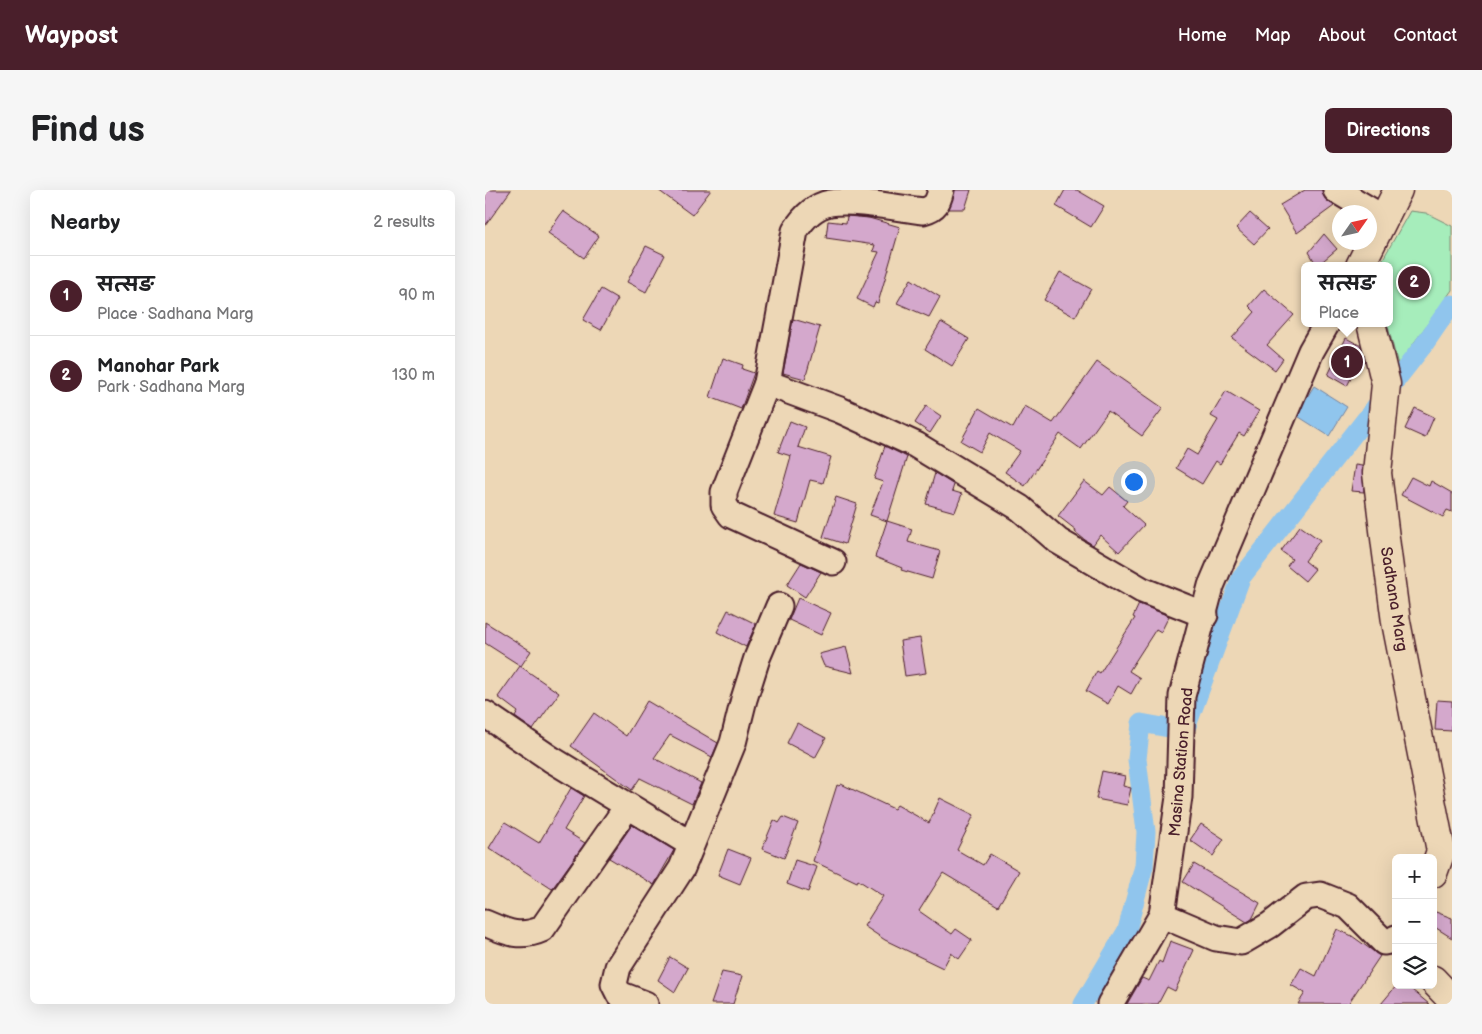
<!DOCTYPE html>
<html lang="en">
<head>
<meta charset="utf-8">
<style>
	:root { --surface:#fff; --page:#f6f6f6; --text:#202124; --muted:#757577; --line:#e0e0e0; --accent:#4a1f2b }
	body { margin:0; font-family:"Balsamiq Sans","Playpen Sans Deva",sans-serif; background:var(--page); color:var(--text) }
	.controls { position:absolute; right:15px; bottom:15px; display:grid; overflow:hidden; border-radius:8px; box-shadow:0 5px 20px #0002 }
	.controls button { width:45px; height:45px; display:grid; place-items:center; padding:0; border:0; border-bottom:1px solid var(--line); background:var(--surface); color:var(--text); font:25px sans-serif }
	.compass { position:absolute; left:847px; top:15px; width:45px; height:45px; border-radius:50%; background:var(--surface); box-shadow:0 5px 20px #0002; rotate:56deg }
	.you { position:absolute; left:648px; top:291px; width:18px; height:18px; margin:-12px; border:4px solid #fff; border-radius:50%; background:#1a73e8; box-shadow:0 0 0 8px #1a73e833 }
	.badge { display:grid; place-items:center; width:32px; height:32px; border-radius:50%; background:var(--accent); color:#fff; font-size:16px; font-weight:700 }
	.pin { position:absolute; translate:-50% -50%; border:2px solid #fff; box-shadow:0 1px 5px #0006 }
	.popup { position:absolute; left:816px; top:72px; width:92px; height:65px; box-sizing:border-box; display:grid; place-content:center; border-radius:8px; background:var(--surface); filter:drop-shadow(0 1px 4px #0005); font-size:16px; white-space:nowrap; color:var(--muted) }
	.popup b { font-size:19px; color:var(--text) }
	.popup::after { content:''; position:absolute; left:50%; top:100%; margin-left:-10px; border:10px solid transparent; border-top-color:var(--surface) }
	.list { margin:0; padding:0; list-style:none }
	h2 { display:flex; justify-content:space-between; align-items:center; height:65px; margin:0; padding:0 20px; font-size:21px }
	h2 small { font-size:16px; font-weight:400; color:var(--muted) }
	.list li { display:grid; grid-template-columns:32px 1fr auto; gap:15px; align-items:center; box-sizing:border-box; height:80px; padding:0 20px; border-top:1px solid var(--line) }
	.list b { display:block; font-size:19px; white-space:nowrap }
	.list p { margin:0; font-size:16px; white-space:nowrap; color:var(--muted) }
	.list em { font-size:16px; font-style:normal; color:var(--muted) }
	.icon { flex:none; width:28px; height:28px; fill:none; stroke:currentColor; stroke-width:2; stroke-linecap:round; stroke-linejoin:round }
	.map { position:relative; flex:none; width:967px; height:814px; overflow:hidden; border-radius:8px }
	header { display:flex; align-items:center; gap:30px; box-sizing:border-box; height:70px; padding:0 25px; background:var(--accent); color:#fff }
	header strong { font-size:24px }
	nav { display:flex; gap:28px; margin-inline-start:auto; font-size:18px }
	.intro { display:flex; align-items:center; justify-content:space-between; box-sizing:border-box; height:120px; padding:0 30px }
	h1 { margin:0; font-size:35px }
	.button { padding:12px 22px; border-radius:8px; background:var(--accent); color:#fff; font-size:18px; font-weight:700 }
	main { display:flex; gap:30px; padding:0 30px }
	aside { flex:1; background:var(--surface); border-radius:8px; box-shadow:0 5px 20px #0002 }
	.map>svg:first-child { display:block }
	.green { fill:#a6edbb; stroke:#788673 }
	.water { fill:#90c5ed; stroke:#74839f }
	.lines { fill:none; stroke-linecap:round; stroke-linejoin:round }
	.canal { stroke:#90c5ed; stroke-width:19 }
	.building { fill:#d4a8cc; stroke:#4a1f2b }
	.minor-casing { stroke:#4a1f2b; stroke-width:29 }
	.major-casing { stroke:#4a1f2b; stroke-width:31 }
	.minor { stroke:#edd7b6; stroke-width:25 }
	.major { stroke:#edd7b6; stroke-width:28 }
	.labels { text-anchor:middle; stroke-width:4; stroke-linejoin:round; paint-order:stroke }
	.street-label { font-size:16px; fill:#4a1f2b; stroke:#edd7b6 }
</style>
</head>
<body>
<header>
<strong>Waypost</strong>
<nav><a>Home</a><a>Map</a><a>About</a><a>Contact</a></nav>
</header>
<div class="intro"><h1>Find us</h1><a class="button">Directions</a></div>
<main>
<aside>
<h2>Nearby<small>2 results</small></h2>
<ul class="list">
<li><span class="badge">1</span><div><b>सत्सङ</b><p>Place · Sadhana Marg</p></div><em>90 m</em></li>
<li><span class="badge">2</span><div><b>Manohar Park</b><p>Park · Sadhana Marg</p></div><em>130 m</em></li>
</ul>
</aside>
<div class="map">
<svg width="967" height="814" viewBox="0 0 967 814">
	<rect width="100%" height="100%" fill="#edd7b6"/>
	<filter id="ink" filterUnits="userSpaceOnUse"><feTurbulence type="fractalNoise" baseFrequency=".02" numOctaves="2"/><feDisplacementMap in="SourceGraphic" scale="10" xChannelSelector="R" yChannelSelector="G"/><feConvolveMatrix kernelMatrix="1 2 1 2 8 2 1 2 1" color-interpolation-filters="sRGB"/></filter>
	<g filter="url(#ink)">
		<!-- green -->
		<path class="green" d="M925,21L941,23L967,36V100L913,175L902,133H904V76H894Z"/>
		<!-- water -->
		<path class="water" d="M829,196L862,217L844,246L811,225Z"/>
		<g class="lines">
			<!-- canal -->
			<path class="canal" d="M598,814L642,740L659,676L661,642L652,569L656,533L700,541L756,388L938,156L967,114"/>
		</g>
		<!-- building -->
		<g class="building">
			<path d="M0,0H26L0,36Z"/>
			<path d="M173,0H226L207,25Z"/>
			<path d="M470,0H486L480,19H464Z"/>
			<path d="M580,0H592L619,16L606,37L571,16Z"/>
			<path d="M820,0H837L839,7L849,16L812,43L795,15Z"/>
			<path d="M78,21L114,46L99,68L63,43Z"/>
			<path d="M765,23L783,39L769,54L751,38Z"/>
			<path d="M362,26L384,28L415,37L393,113L390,112L388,117L372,109L394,62L388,61L390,55L341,48L343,31L361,33Z"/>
			<path d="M839,44L852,59L832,76L824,62Z"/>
			<path d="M161,56L180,65L161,102L142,92Z"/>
			<path d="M575,82L606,99L590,127L559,110Z"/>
			<path d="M426,89L455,107L444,127L412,113Z"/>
			<path d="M116,99L133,109L116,140L98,130Z"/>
			<path d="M779,99L809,125L782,155L798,169L790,180L747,148L770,122L764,116Z"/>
			<path d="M308,129L335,137L320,189L298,183Z"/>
			<path d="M456,132L484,149L467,176L440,159Z"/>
			<path d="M861,148L876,156L878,165L862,196L843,185Z"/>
			<path d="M238,168L258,175L257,179L269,183L256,219L225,207Z"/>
			<path d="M612,172L678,218L657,246L623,221L596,259L575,244L540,296L520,282L535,261L505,243L495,262L476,251L494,218L528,238L540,216L568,233Z"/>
			<path d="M741,201L774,221L759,246L754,243L735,274L731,271L717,294L691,278L702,259L712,265L733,230L726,226Z"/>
			<path d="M441,216L456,226L445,243L430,233Z"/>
			<path d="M930,218L949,227L940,248L920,239Z"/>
			<path d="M305,231L320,237L313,257L346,267L338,293L325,290L313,333L289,326L306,266L293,262Z"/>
			<path d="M400,256L422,267L402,331L385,325L398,292L389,289Z"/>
			<path d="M870,275L877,276L879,302L866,301Z"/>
			<path d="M450,283L469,295L467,301L477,304L470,322L441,314Z"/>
			<path d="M926,287L944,296L946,291L967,303V322L962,320L958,327L916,305Z"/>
			<path d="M599,291L618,305L625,297L642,311L638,316L659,335L634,362L615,345L608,355L600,350L590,342L591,340L573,326Z"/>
			<path d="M351,307L372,314L360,354L338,347Z"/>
			<path d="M402,331L427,339L423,352L455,361L447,389L416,380L417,378L390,367Z"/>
			<path d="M815,336L835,350L820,371L830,379L820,391L802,376L807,369L796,361Z"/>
			<path d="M316,373L336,382L320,407L302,395Z"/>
			<path d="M313,408L346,423L336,445L304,430Z"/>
			<path d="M654,414L684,426L676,442L671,439L644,481L655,488L646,504L633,496L623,514L601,501L612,481L615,483L650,428L648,427Z"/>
			<path d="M243,420L271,434L261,457L232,442Z"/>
			<path d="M0,432L46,461L36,476L0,453Z"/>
			<path d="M435,448L441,483L420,486L415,451Z"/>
			<path d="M361,457L368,483L339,476L334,464Z"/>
			<path d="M35,476L74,503L48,540L30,527L33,522L13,507Z"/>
			<path d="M952,510L967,511V541L950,540Z"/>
			<path d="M162,511L233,553L227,567L185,545L169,568L216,593L207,614L155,588L147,600L86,556L109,523L141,546Z"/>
			<path d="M312,533L341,548L330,568L302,553Z"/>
			<path d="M617,581L640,586L638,596L646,598L642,615L611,609Z"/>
			<path d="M356,594L409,619L412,615L444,633L455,608L489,625L472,660L498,675L505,664L534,681L513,716L458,683L434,721L467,744L471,739L487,750L474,769L466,763L458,778L400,750L379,736L398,706L373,690L372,692L328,671L352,595L354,596Z"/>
			<path d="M86,598L99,606L79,640L100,653L67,699L4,658L20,632L54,653Z"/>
			<path d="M298,627L313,633L299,668L277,659L289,630L294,633Z"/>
			<path d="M716,634L739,649L728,666L705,650Z"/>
			<path d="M147,635L189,660L169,695L124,668Z"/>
			<path d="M243,659L266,668L255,694L233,685Z"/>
			<path d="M310,670L332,677L323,702L302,694Z"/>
			<path d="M709,674L775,713L767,729L762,732L698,692Z"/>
			<path d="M948,721L967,728V748L948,736Z"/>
			<path d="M852,739L867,746L895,766L863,814H813L820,803L806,795L816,778L831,786Z"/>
			<path d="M685,751L709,760L690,801L682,797L673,814H642L657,788L664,791L674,771L677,773Z"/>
			<path d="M185,767L203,778L190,802L173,790Z"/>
			<path d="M237,782L257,786L248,814H226Z"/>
			<path d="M912,795H921L944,814H896Z"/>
		</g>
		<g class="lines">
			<!-- minor casing -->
			<g class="minor-casing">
				<g id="minor">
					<path d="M851,0L898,28"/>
					<path d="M282,193L355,220L431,255L535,318L573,351L657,400L720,425"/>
					<path d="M348,372L246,325L239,315V302L282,193L310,41C318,28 329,16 345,13C369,9 412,18 438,21C451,18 453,12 456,0"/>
					<path d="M0,524L66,569L206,654"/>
					<path d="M677,725L731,748L756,752L785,735L821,707L835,705L863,716L899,752L909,750L911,748"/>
					<path d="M0,733C21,742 35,749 57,739L142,617"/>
					<path d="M160,814L134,804L129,794L133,777L197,678L248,553L259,509L272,468L294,416"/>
					<path d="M625,814L677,725L694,607L697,506L726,396L826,161L842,133"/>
				</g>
			</g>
			<!-- major casing -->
			<g class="major-casing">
				<g id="major">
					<path d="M875,76L913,0"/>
					<path d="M886,133L901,194L892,283L901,356L911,432L956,661L948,683"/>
					<path d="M948,790L967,810"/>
				</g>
			</g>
			<!-- minor -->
			<use href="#minor" class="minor"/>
			<!-- major -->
			<use href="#major" class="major"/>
		</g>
	</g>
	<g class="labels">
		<!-- street labels -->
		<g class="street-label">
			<text transform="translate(910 409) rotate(81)" y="6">Sadhana Marg</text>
			<text transform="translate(695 572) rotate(-85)" y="6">Masina Station Road</text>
		</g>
	</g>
</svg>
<div class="controls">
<button>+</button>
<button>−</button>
<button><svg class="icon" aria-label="layers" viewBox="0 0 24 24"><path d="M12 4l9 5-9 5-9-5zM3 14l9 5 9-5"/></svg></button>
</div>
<svg class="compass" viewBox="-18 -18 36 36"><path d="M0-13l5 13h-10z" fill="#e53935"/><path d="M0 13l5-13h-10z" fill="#757577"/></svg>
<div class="you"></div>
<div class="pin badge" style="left:862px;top:172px">1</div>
<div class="popup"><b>सत्सङ</b>Place</div>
<div class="pin badge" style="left:929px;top:92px">2</div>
</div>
</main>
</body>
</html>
